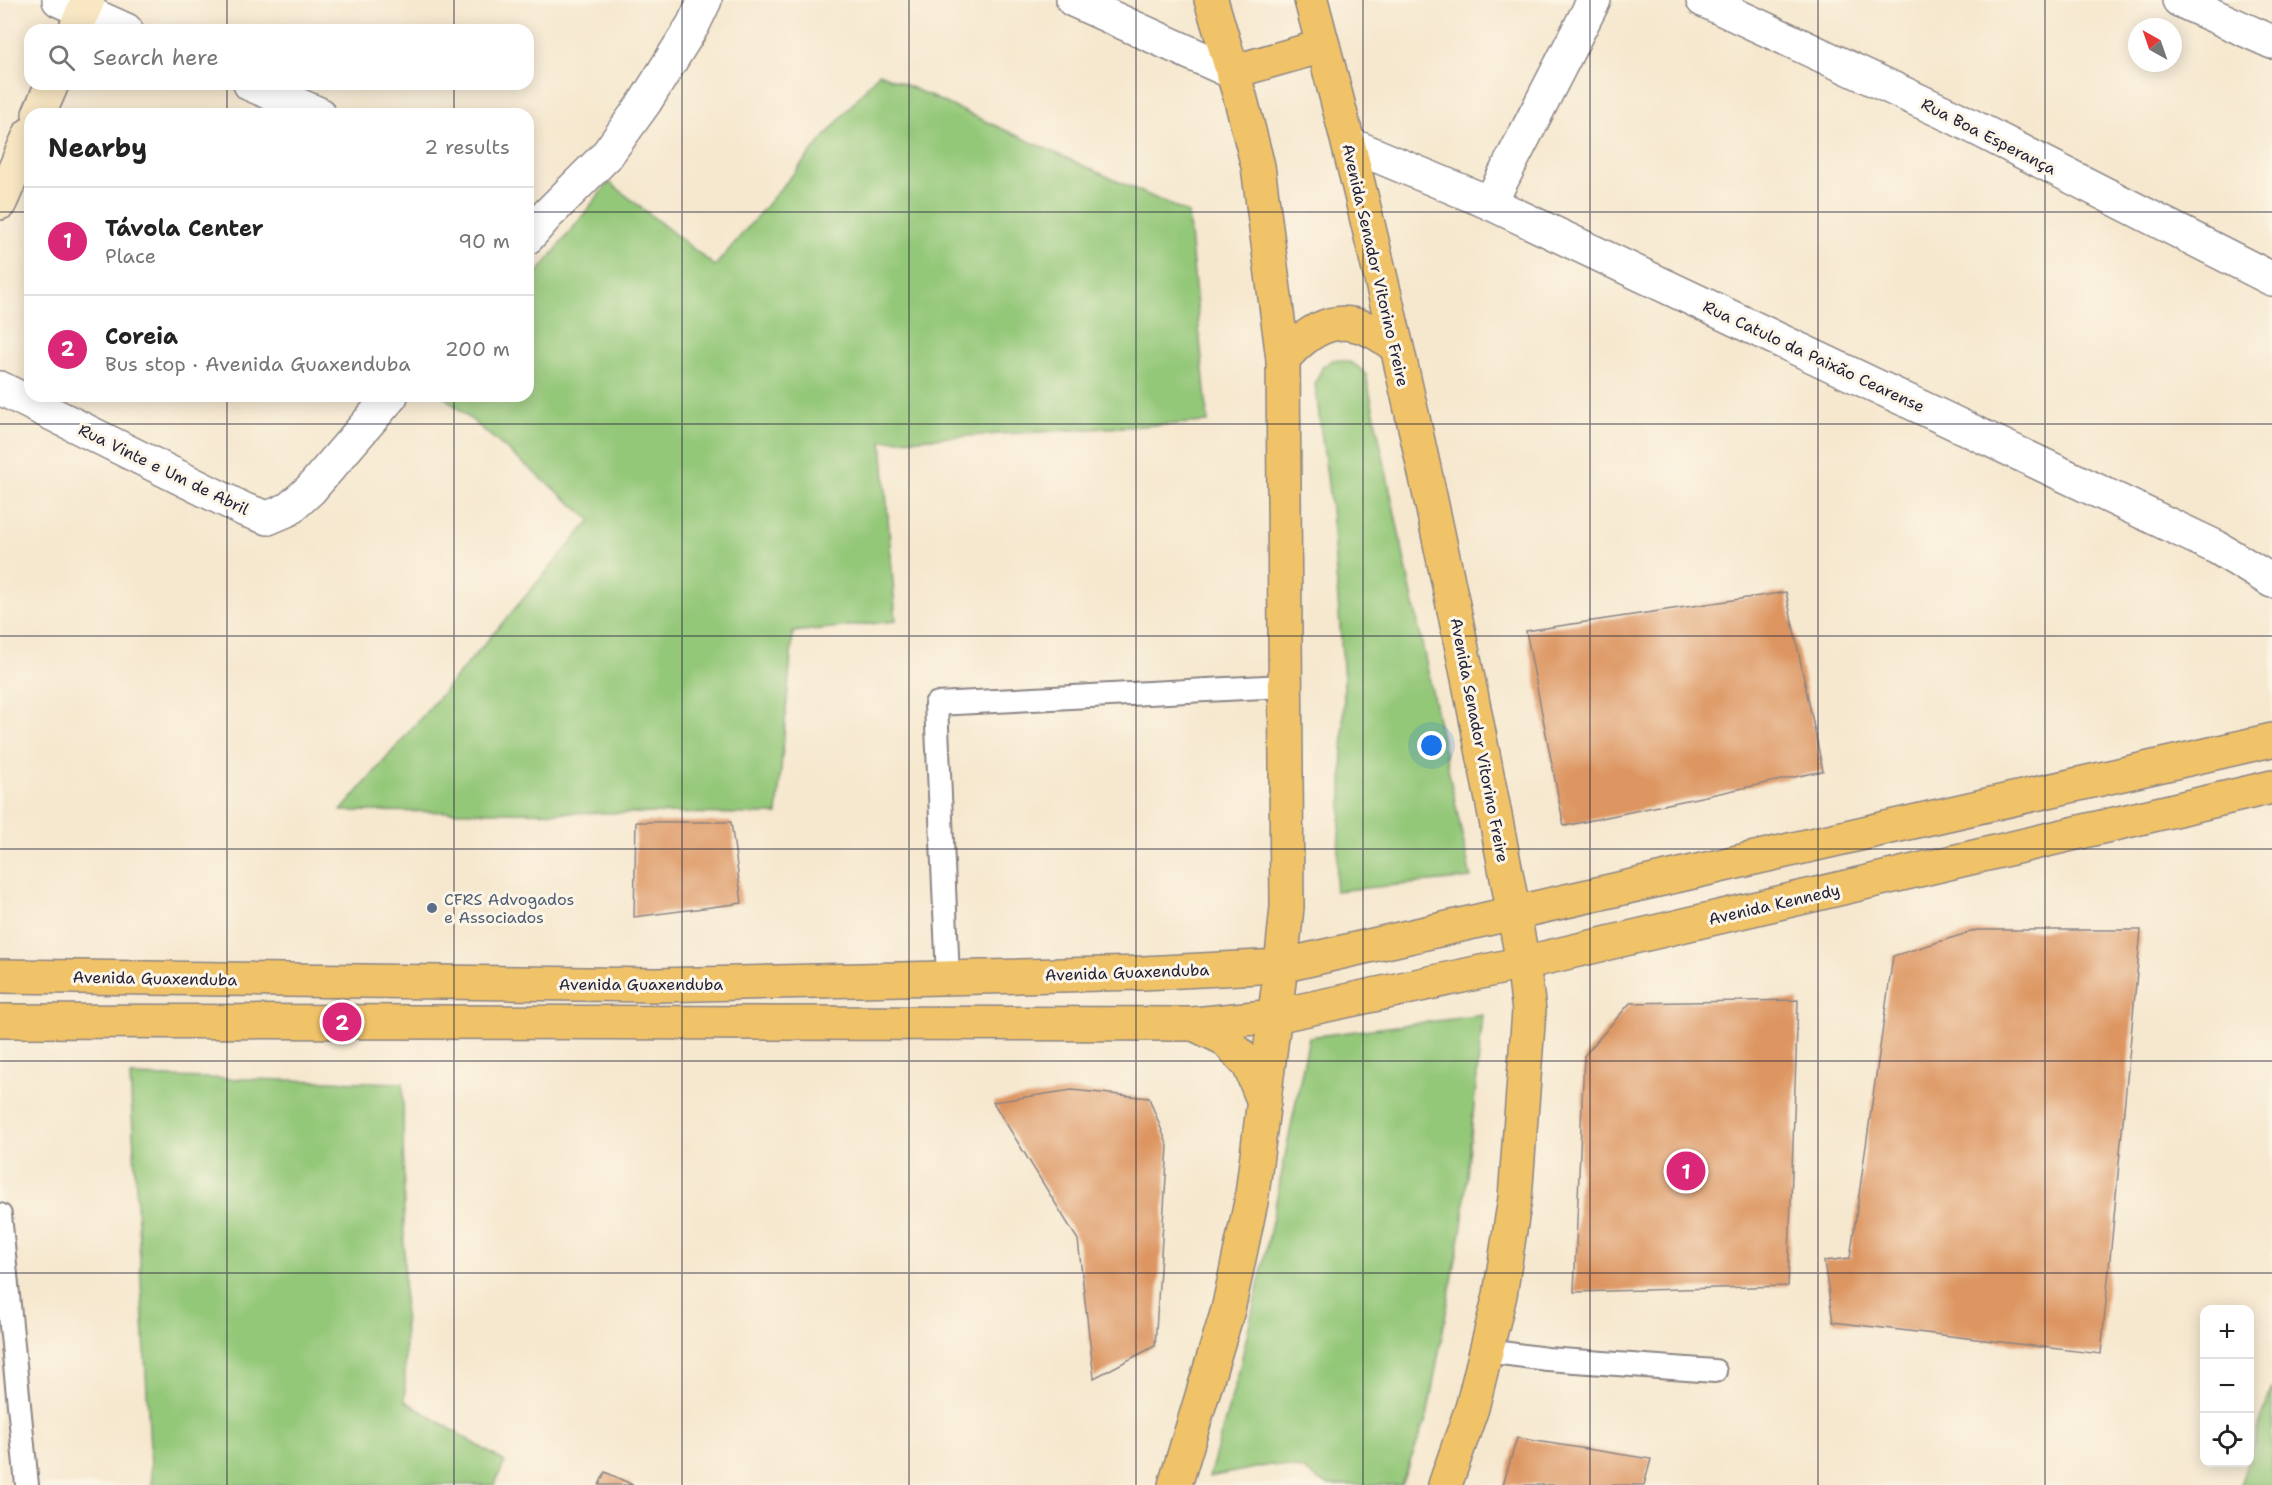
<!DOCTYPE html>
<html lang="en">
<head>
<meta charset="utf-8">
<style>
	:root { --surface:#fff; --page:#f2f2f2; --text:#222; --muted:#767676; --line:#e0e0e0; --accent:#db2777 }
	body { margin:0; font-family:"Shantell Sans",sans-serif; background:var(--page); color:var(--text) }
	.controls { position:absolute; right:18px; bottom:18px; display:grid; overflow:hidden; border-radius:12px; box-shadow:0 3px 15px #0003 }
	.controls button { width:54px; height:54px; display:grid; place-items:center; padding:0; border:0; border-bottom:2px solid var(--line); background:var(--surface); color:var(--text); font:30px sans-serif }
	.compass { position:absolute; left:2128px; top:18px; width:54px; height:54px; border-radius:50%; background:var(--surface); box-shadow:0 3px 15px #0003; rotate:320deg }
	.you { position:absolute; left:1432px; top:746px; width:21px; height:21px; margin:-15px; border:4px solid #fff; border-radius:50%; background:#1a73e8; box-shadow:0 0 0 9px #1a73e833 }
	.badge { display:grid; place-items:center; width:39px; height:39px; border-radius:50%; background:var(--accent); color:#fff; font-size:20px; font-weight:700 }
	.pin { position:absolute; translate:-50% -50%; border:3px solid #fff; box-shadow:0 2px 6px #0006 }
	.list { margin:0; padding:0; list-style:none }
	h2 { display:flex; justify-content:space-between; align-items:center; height:78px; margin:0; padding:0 24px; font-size:26px }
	h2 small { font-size:20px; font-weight:400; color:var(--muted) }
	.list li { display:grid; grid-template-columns:39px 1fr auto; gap:18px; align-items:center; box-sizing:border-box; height:108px; padding:0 24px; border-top:2px solid var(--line) }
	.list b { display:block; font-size:22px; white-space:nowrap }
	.list p { margin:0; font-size:20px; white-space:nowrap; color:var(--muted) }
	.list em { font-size:20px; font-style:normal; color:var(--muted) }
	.icon { flex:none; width:33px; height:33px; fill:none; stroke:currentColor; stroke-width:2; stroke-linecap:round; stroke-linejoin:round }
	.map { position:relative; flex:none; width:2272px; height:1485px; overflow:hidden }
	.search { position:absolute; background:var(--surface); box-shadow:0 3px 15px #0003; left:24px; top:24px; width:510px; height:66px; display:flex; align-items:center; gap:15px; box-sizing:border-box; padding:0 21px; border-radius:18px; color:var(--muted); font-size:22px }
	.panel { position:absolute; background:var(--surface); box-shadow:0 3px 15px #0003; left:24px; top:108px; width:510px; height:294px; border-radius:18px }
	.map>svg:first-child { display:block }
	.green { fill:#94c879; stroke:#5b755a; stroke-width:1.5 }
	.building { fill:#dd9662 }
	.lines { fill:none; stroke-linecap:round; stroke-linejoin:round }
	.lane-casing { stroke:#8c8585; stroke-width:26 }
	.street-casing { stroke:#8c8585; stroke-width:36 }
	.secondary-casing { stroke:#8c8585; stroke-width:36 }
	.primary-casing { stroke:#8c8585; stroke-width:36 }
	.lane { stroke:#fff; stroke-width:22 }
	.street { stroke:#fff; stroke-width:33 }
	.secondary { stroke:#f9e7c3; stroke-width:33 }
	.primary { stroke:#f1c369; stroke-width:33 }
	.grid { fill:none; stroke:#22223b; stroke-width:1.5; stroke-opacity:0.55 }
	.service-dot { fill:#5c6f8a; stroke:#fcf5e5; stroke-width:2 }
	.labels { text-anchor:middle; stroke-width:6; stroke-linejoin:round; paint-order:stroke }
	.street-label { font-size:16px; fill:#22223b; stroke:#fcf5e5 }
	.service-label { font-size:16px; fill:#4e5e75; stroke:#fcf5e5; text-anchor:start }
</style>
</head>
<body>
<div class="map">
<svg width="2272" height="1485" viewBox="0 0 2272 1485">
	<rect width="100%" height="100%" fill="#fcf5e5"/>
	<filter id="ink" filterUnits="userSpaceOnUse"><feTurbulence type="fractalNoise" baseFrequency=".0167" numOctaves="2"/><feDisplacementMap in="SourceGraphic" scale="12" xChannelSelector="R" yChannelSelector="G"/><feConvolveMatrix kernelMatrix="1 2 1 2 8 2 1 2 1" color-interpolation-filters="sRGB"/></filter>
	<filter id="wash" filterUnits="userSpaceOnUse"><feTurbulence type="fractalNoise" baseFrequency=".008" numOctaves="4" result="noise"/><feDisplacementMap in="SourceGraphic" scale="24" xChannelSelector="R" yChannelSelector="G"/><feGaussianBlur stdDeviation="1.35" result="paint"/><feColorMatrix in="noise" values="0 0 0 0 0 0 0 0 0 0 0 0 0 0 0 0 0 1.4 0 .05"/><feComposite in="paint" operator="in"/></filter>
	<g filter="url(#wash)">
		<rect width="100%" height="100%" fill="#f6e8cf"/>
		<!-- green -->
		<g class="green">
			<path d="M879,73L1188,213L1208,422L882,441L896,621L793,632L777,814L341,811L591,520L443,396H528V285L609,182L715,266Z"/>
			<path d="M1333,360C1348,360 1356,363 1366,375L1471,878L1335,891L1342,797L1344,680L1331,508L1315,383L1323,366Z"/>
			<path d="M1483,1015L1462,1226L1427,1417L1401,1485H1328L1302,1469L1270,1465L1209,1477L1239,1371L1267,1246L1309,1037Z"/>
			<path d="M130,1076L403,1083L405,1401L505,1462L494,1485H152Z"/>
			<path d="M2272,1387V1485H2240L2247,1463L2250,1462V1455Z"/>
		</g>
		<g id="blocks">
			<!-- building -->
			<g class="building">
				<path d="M1786,592L1823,771L1564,826L1526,631Z"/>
				<path d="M636,822H731L742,903L634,917Z"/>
				<path d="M1977,930H2141L2101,1354L1833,1322L1824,1261L1850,1258L1893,956Z"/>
				<path d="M1798,1000L1788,1286L1574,1292L1584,1056L1630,1003Z"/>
				<path d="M1072,1090L1149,1098L1168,1146L1155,1346L1094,1378L1078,1240L993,1102Z"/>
				<path d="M1517,1438L1651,1459L1644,1485H1503Z"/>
				<path d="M605,1472L633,1485H599Z"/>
			</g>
		</g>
	</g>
	<g filter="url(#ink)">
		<use href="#blocks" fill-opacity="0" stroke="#8c8585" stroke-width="1.5"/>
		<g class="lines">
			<!-- lane casing -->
			<g class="lane-casing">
				<g id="lane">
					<path d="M948,978L936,704L1285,686"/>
					<path d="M0,1215L27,1485"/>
					<path d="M1486,1351L1547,1359L1715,1371"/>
				</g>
			</g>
			<!-- street casing -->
			<g class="street-casing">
				<g id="street">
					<path d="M59,0L126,30"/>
					<path d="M1073,0L1232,72"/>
					<path d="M1703,0L1954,117L2272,279"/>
					<path d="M2179,0L2272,42"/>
					<path d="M250,84L319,114"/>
					<path d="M1349,144L1490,203L2216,547L2272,581"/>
					<path d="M1490,203L1594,0"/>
					<path d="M528,237L548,214L606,156L645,102L693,25L705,0"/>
					<path d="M0,388L245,510L268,518L289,509L310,490L391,396"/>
				</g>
			</g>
			<!-- secondary casing -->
			<g class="secondary-casing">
				<g id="secondary">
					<path d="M75,30L88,0"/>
					<path d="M39,114L52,84"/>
					<path d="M0,203L30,134"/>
				</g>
			</g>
			<!-- primary casing -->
			<g class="primary-casing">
				<g id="primary">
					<path d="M1311,0C1396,317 1463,640 1523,963L1529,1011L1515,1198L1500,1295L1472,1408L1445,1485"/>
					<path d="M1232,72L1323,46"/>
					<path d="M1283,359C1319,317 1352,311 1395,346"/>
					<path d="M0,976L656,985L1143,973L1281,966L2272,740"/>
					<path d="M0,1021L1194,1024L1275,1016L1523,963L2272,787"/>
					<path d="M1194,1024L1225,1039L1249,1065L1264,1102"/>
					<path d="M1175,1485L1228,1310L1251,1202L1281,966L1287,907L1283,359L1258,166L1241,100L1211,0"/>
				</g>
			</g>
			<!-- lane -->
			<use href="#lane" class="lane"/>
			<!-- street -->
			<use href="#street" class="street"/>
			<!-- secondary -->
			<use href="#secondary" class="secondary"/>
			<!-- primary -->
			<use href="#primary" class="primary"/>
		</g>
	</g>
	<!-- grid -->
	<path class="grid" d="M227,0V30M454,0V30M682,0V1485M909,0V1485M1136,0V1485M1363,0V1485M1590,0V1485M1818,0V1485M2045,0V1485M227,84V114M454,84V114M0,212H30M528,212H2272M227,396V1485M454,396V1485M0,424H2272M0,636H2272M0,849H2272M0,1061H2272M0,1273H2272"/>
	<!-- markers -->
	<circle class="service-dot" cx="432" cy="908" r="6"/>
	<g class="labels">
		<!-- street labels -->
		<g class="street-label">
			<text transform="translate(1989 136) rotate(27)" y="6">Rua Boa Esperança</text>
			<text transform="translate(1376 265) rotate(77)" y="6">Avenida Senador Vitorino Freire</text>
			<text transform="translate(1814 356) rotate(25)" y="6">Rua Catulo da Paixão Cearense</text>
			<text transform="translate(164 469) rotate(26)" y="6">Rua Vinte e Um de Abril</text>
			<text transform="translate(1480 740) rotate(79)" y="6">Avenida Senador Vitorino Freire</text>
			<text transform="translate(1774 904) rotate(-13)" y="6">Avenida Kennedy</text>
			<text transform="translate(1127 972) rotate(-2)" y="6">Avenida Guaxenduba</text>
			<text transform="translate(155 978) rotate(1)" y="6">Avenida Guaxenduba</text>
			<text x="641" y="990">Avenida Guaxenduba</text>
		</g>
		<!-- service labels -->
		<g class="service-label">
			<text x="444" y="905">CFRS Advogados<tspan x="444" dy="18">e Associados</tspan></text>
		</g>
	</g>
</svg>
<div class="controls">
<button>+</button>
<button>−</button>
<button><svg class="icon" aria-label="locate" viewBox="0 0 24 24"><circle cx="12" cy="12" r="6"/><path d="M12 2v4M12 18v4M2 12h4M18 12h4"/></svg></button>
</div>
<svg class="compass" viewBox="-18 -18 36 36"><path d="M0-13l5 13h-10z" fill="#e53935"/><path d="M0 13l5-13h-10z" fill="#767676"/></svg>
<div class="you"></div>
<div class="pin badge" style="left:1686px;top:1171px">1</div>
<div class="pin badge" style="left:342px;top:1022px">2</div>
<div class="search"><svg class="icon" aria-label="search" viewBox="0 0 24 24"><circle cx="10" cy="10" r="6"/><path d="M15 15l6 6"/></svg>Search here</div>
<section class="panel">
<h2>Nearby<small>2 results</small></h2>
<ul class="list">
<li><span class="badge">1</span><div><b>Távola Center</b><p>Place</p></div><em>90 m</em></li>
<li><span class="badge">2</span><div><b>Coreia</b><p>Bus stop · Avenida Guaxenduba</p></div><em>200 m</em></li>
</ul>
</section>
</div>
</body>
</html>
